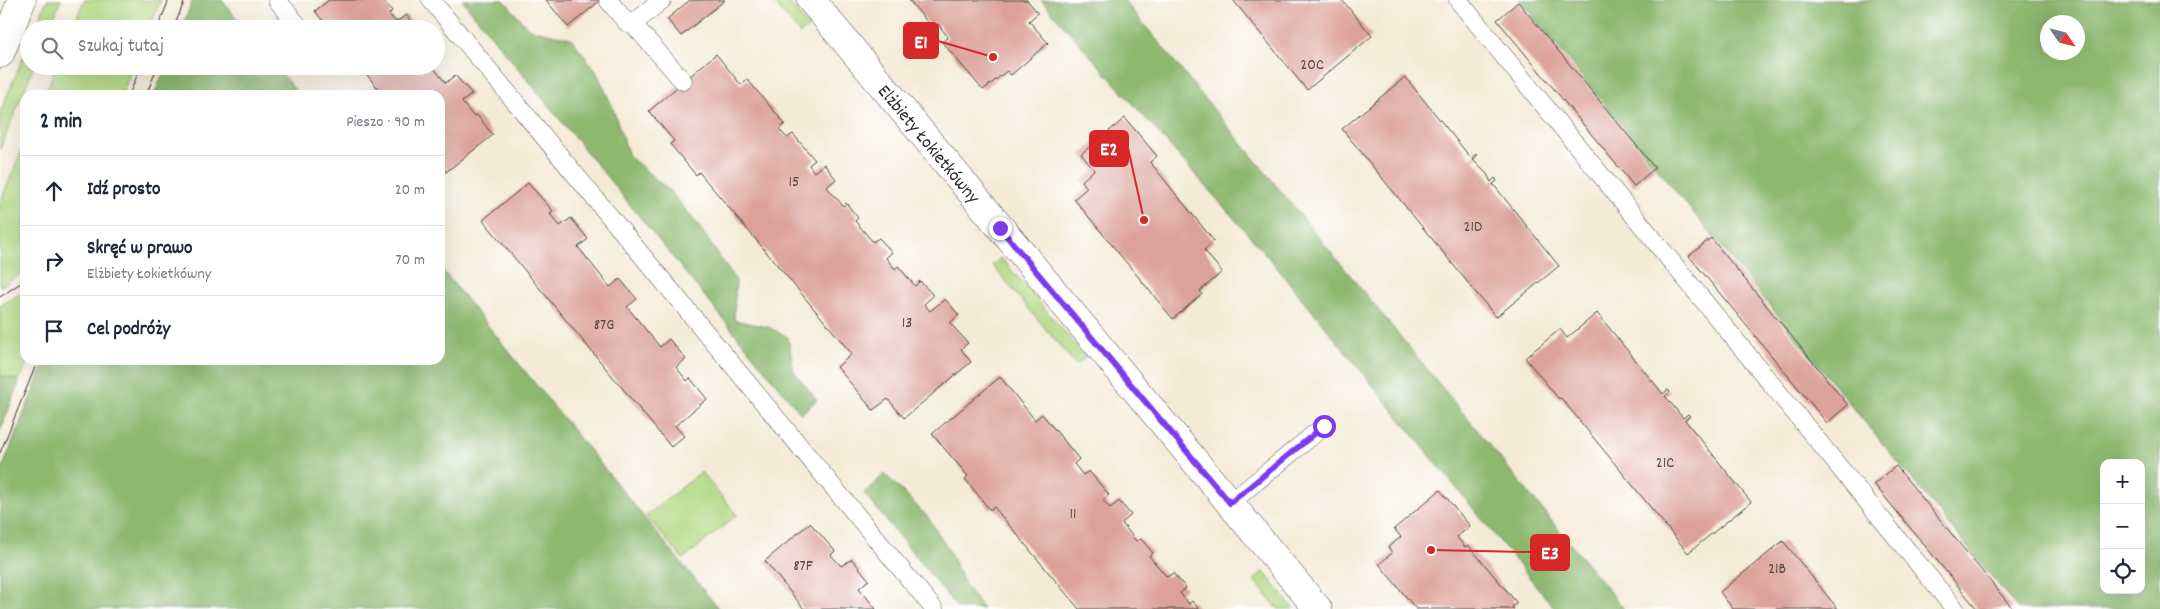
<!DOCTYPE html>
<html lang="pl">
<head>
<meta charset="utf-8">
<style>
	:root { --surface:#fff; --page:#f2f2f3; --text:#1f2937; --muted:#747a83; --line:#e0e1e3 }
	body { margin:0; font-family:Dekko,sans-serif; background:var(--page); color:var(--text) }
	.controls { position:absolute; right:15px; bottom:15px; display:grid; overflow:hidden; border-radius:10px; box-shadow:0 5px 20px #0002 }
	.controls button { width:45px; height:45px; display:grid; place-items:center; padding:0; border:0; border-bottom:1px solid var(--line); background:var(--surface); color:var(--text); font:25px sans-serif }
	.compass { position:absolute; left:2040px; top:15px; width:45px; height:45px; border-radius:50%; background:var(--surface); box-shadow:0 5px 20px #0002; rotate:125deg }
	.stop { position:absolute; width:15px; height:15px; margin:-11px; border:4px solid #7c3aed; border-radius:50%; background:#fff }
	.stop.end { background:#7c3aed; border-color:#fff; box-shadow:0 1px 5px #0008 }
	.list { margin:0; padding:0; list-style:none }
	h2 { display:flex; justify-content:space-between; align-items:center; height:65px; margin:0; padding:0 20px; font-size:21px }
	h2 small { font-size:16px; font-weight:400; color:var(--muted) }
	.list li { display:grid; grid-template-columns:32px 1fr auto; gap:15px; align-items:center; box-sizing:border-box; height:70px; padding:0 20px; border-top:1px solid var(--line) }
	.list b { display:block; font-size:19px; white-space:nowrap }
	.list p { margin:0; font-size:16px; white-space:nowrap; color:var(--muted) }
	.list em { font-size:16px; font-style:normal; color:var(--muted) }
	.icon { flex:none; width:28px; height:28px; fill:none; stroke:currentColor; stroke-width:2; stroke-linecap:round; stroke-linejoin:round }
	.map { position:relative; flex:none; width:2160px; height:609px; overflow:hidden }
	.search { position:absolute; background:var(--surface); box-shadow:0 5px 20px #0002; left:20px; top:20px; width:425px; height:55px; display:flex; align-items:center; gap:12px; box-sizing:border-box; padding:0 18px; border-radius:28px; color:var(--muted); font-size:19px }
	.panel { position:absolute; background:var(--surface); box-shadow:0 5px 20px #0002; left:20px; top:90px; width:425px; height:275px; border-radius:15px }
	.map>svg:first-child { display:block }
	.green { fill:#b0d882; stroke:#6e8256 }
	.forest { fill:#8cb870; stroke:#5c724e; fill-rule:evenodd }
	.building { fill:#dca29a }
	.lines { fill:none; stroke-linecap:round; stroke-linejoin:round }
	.lane-casing { stroke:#494845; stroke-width:19 }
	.street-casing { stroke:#494845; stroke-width:29 }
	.secondary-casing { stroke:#494845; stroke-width:29 }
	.lane { stroke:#fff; stroke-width:18 }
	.street { stroke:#fff; stroke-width:28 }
	.secondary { stroke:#fff; stroke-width:28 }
	.tram { stroke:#2b2b2b; stroke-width:1 }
	.route { stroke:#7c3aed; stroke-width:6 }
	.labels { text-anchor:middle; stroke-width:4; stroke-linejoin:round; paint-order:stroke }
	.number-label { font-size:16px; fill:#574947 }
	.street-label { font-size:19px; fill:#2b2b2b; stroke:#fff }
	.leader { fill:none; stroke:#d62828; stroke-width:2 }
	.callout-dot { fill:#d62828; stroke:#fff; stroke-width:2 }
	.callout { fill:#d62828; stroke:#d62828; stroke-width:2 }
	.callout-label { font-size:20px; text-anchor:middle; font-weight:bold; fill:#fff }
</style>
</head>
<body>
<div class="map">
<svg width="2160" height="609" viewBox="0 0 2160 609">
	<rect width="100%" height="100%" fill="#fff"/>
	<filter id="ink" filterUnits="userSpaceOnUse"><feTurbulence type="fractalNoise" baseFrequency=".02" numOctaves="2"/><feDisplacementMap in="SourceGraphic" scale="10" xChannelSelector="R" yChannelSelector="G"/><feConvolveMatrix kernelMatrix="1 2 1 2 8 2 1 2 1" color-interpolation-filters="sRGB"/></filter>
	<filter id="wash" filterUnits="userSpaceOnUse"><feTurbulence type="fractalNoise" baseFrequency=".0096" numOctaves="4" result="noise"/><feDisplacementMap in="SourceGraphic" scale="20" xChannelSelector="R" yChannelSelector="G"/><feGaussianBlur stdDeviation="1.12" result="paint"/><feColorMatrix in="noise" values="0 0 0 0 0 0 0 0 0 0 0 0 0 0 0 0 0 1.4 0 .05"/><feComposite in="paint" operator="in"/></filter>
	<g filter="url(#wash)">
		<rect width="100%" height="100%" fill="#f4ebd7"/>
		<!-- green -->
		<g class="green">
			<path d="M47,0H61L49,29H35Z"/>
			<path d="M84,0H161L149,29H72Z"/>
			<path d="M772,0H787L809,27L800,34Z"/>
			<path d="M29,43V66H34L0,149V113Z"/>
			<path d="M56,66H133L122,95H45Z"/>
			<path d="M25,142V271L0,287V203Z"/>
			<path d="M1001,258L1086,357L1076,365L992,265Z"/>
			<path d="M25,291V360H28L20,380L0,376V306Z"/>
			<path d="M701,472L737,515L683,559L646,516Z"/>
			<path d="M1263,571L1294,609H1278L1254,580Z"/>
		</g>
		<!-- forest -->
		<g class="forest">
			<path d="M193,0H222L245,29H181Z"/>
			<path d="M462,0H504L529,29L571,38L595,69L611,103L629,156L671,192L698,225L736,281L734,320L768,327L788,337L794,371L817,400L801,414Z"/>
			<path d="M1041,0H1124L1624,609H1555L1269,258Z"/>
			<path d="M1519,0H2160V609H2018ZM2048,22H2078V52H2048ZM2104,463H2141V590H2104Z"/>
			<path d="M166,66H276L299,95H154Z"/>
			<path d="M440,267L719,609H0V474L45,360H440Z"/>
			<path d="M0,376L20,380L0,432Z"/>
			<path d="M885,474L927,516L946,545L966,586L983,609H958L864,493Z"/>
		</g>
		<g id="blocks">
			<!-- building -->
			<g class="building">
				<path d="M329,0H383L392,11L389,14L396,22L406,15L418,29H329L315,11Z"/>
				<path d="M546,0H601L568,27Z"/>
				<path d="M690,0H725L681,36L667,19Z"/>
				<path d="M909,0H1027L1038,13L1029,21L1048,43L1011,75L1007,71L983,90L942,42L948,37L938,24L934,30Z"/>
				<path d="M1233,0H1342L1372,36L1307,90Z"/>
				<path d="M1518,2L1655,168L1634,186L1497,20Z"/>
				<path d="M716,54L741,85L747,79L785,124L779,129L787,138L793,134L815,160L809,165L814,172L824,164L836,179L827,187L843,206L846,203L858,218L855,221L873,242L879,238L892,252L886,258L895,269L898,266L915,286L920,281L932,294L933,296L924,304L930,311L945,299L959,315L950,323L968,343L961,349L971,362L904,418L888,399L873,410L837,367L852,354L699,172L696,175L670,144L674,141L649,111Z"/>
				<path d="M360,66H432L446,83L455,75L472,94L462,102L473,116L476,114L493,135L446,172L440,165V95H383Z"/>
				<path d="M1405,77L1471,158L1476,154L1477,156L1473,160L1487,174L1491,182L1495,178L1497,181L1493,184L1559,266L1496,317L1342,129Z"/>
				<path d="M1125,118L1157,156L1150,162L1214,241L1204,250L1222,272L1200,291L1202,294L1173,319L1074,199L1087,188L1082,181L1094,170L1081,154Z"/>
				<path d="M528,183L553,211L550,214L560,226L571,218L588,239L578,247L610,287L620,279L637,299L627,307L660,347L669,339L686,359L676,367L687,381L690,378L707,399L675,426L684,436L671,447L483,220Z"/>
				<path d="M1711,238L1848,405L1827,423L1689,256Z"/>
				<path d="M1597,313L1663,394L1668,390L1670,392L1665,396L1683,418L1688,414L1690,416L1685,420L1751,502L1688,553L1561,398L1559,399L1525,358L1560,329L1567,338Z"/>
				<path d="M1000,377L1035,420L1042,414L1079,459L1074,464L1083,475L1089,471L1109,495L1103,500L1110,508L1119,501L1131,515L1122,523L1136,541L1141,539L1153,553L1149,556L1167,577L1173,573L1186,588L1180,593L1189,604L1192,601L1199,609H1079L994,507L990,510L965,479L968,476L932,434Z"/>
				<path d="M1896,466L2013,609H1977L1874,484Z"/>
				<path d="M1440,490L1470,526L1457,537L1465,547L1468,545L1517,603L1512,607L1514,609H1416L1379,564L1392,553L1388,547L1401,537L1394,529Z"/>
				<path d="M810,523L835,551L831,555L841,566L852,559L869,580L859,588L876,609H804L765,561Z"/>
				<path d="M1783,541L1838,609H1733L1720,592Z"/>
			</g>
		</g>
	</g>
	<g filter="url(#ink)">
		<use href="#blocks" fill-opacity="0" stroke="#494845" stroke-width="1"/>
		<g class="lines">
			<!-- lane casing -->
			<g class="lane-casing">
				<g id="lane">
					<path d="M277,0L297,24"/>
					<path d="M431,0L934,609"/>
					<path d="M608,0L627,23L633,24L662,0"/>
					<path d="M1458,0L1955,609"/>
					<path d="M633,24L683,81"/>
					<path d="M1230,503L1324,426"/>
				</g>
			</g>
			<!-- street casing -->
			<g class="street-casing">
				<g id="street">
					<path id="s1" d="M811,0L1318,609"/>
				</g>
			</g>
			<!-- secondary casing -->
			<g class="secondary-casing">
				<path id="secondary" d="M0,54L22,0"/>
			</g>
			<!-- lane -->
			<use href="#lane" class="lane"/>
			<!-- street -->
			<use href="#street" class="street"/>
			<!-- secondary -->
			<use href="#secondary" class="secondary"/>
			<!-- tram -->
			<g class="tram">
				<path d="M157,29L169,0"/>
				<path d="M173,29L185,0"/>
				<path d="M129,95L141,66"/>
				<path d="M146,95L158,66"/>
				<path d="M0,297L25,280"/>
				<path d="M0,453L38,360"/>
			</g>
		</g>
	</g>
	<g class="lines" filter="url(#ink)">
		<!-- route -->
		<path class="route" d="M1000,228L1230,503L1324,426"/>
	</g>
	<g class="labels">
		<!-- number labels -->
		<g class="number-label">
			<text x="1312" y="69">20C</text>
			<text x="794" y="186">15</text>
			<text x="1473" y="231">21D</text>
			<text x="907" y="327">13</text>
			<text x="604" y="329">87G</text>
			<text x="1665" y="467">21C</text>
			<text x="1073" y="518">11</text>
			<text x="803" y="570">87F</text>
			<text x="1777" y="573">21B</text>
		</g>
		<!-- street labels -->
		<g class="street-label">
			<text dy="7" stroke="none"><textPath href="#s1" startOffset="186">Elżbiety Łokietkówny</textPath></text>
		</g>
	</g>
	<!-- callouts -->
	<path class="leader" d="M993 57L938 41M1144 220L1128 148M1431 550L1531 552"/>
	<g class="callout-dot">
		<circle cx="993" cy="57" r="5"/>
		<circle cx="1144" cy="220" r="5"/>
		<circle cx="1431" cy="550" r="5"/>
	</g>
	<g class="callout">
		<rect x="904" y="23" width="34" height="35" rx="5"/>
		<rect x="1090" y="131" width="38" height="35" rx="5"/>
		<rect x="1531" y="535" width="38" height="35" rx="5"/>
	</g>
	<g class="callout-label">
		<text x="921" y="48">E1</text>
		<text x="1109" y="155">E2</text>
		<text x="1550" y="559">E3</text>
	</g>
</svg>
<div class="controls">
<button>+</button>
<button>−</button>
<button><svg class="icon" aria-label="locate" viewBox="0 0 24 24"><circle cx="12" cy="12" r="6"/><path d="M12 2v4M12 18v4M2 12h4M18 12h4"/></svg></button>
</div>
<svg class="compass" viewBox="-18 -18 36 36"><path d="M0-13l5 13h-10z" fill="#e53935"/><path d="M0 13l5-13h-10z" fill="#747a83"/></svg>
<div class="stop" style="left:1324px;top:426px"></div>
<div class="stop end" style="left:1000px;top:228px"></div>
<div class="search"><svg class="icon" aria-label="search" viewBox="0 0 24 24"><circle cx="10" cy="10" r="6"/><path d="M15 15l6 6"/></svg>Szukaj tutaj</div>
<section class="panel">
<h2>2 min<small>Pieszo · 90 m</small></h2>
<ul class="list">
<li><svg class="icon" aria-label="ahead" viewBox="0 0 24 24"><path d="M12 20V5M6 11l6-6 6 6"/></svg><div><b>Idź prosto</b></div><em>20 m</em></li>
<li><svg class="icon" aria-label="right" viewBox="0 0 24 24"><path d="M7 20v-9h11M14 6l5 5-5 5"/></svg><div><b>Skręć w prawo</b><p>Elżbiety Łokietkówny</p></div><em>70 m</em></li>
<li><svg class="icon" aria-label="arrive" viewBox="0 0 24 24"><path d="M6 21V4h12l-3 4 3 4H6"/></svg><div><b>Cel podróży</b></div></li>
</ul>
</section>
</div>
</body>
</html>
